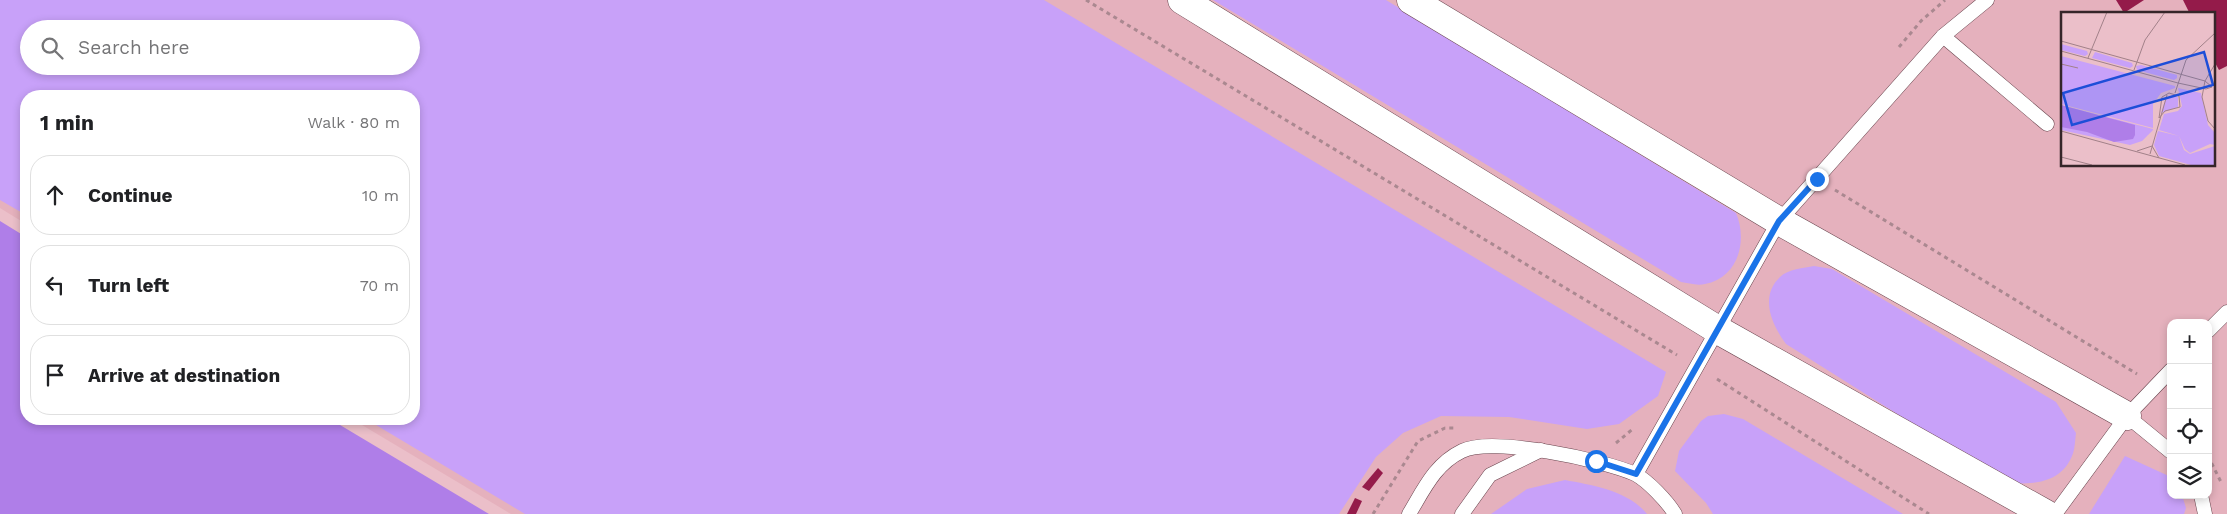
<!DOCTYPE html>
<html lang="en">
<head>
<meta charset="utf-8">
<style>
	:root { --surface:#fff; --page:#f2f2f2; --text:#202124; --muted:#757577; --line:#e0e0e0 }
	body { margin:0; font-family:"Work Sans",sans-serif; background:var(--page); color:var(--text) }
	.controls { position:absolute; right:15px; bottom:15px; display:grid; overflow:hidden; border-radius:10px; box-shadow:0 2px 8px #0003 }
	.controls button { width:45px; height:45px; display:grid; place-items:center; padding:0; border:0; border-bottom:1px solid var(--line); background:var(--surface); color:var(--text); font:25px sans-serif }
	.stop { position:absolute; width:15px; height:15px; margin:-11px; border:4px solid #1a73e8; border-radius:50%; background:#fff }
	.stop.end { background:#1a73e8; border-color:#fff; box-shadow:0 1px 5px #0008 }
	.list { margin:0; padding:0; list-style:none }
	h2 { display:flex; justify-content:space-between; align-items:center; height:65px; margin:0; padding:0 20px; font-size:21px }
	h2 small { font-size:16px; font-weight:400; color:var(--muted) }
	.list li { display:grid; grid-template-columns:32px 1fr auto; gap:15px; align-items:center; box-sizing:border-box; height:80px; margin:0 10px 10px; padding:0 10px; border:1px solid var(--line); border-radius:20px }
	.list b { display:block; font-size:19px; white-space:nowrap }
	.list em { font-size:16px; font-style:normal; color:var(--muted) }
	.icon { flex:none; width:28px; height:28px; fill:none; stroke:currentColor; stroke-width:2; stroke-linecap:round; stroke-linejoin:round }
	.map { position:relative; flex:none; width:2227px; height:514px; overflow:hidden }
	.search { position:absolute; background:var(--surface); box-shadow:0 2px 8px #0003; left:20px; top:20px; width:400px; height:55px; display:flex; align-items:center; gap:12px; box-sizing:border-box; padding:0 18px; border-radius:28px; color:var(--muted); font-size:19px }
	.panel { position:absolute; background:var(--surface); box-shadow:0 2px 8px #0003; left:20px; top:90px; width:400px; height:335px; border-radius:20px }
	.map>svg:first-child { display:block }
	.built { fill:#e5b1bd; fill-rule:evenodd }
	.green { fill:#c8a1f9; fill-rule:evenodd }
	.forest { fill:#af7ee8 }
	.building { fill:#941b4a }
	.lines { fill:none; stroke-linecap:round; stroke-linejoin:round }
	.service-casing { stroke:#67434c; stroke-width:15 }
	.minor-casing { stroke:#67434c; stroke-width:29 }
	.path { stroke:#aa8890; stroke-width:3; stroke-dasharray:4 4; stroke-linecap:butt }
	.service { stroke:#fff; stroke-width:14 }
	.minor { stroke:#fff; stroke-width:28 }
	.route { stroke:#1a73e8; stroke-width:6 }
	.inset-road { fill:none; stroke:#a28189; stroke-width:1 }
	.view { fill:#1d4ed8; fill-opacity:0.15; stroke:#1d4ed8; stroke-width:2.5 }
	.inset-edge { fill:none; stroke:#352529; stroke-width:2.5 }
</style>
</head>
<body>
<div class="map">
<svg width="2227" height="514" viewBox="0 0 2227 514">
	<rect width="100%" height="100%" fill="#ebbfc9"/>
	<!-- built -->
	<path class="built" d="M0,0H2227V514H511L352,419H414V96H26V224L0,208ZM2062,14H2213V165H2062ZM29,29H411V66H29ZM2171,323H2208V495H2171Z"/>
	<!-- green -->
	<g class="green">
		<path d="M0,0H1044L1666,372L1658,396L1619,424L1587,429L1509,417L1441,416L1403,433L1376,457L1339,514H525L366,419H414V96H26V215L0,200ZM29,29H411V66H29Z"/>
		<path d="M1213,0H1386L1736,213C1748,241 1738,278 1705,284C1697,286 1688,283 1681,282Z"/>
		<path d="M1814,266L1832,269L2056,402L2076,433C2075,440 2075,450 2072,456C2061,483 2033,485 2007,483L1786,344C1772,325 1759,297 1780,277C1788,269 1804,268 1814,266Z"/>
		<path d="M1724,414L1743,419L1903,514H1713L1706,503L1675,471L1679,451L1701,421L1708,416Z"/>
		<path d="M2125,456L2171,477V495H2182L2186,508L2184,514H2089Z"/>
		<path d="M1565,480C1592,485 1629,491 1647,514H1491L1527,489Z"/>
	</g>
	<!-- forest -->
	<path class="forest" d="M0,221L26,237V419H330L489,514H0Z"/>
	<!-- building -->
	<g class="building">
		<path d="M2116,0H2144L2124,13Z"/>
		<path d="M2183,0H2227V66L2219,70L2213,59V14H2190Z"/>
		<path d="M1378,468L1383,473L1369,491L1362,487Z"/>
		<path d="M1355,498L1362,501L1356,514H1347Z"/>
	</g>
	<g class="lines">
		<!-- service casing -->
		<g class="service-casing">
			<g id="service">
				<path d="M1943,36L2047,124"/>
				<path d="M2208,331L2227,312"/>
				<path d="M2127,416L2171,452"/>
				<path d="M1636,474L1779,221L1943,36L1987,0"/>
				<path d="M2201,495L2205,514"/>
				<path d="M1409,514C1424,489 1435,464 1462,451C1491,436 1604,460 1635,474C1648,481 1667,501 1675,514"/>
				<path d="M1462,514L1490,475L1541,450"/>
				<path d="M2055,514L2127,416L2171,370"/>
			</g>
		</g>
		<!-- minor casing -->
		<g class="minor-casing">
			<g id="minor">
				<path d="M1182,0L1718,330L2046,514"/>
				<path d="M1411,0L1779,221L2127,416"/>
			</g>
		</g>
		<!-- path -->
		<g class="path">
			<path d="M1086,0L1677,355"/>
			<path d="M1899,47L1921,21L1945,0"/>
			<path d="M1835,190L2137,374"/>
			<path d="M1717,379L1929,514"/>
			<path d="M1616,443L1634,428"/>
			<path d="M2208,456L2221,482"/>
			<path d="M1373,514L1418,441L1445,428H1454"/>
		</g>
		<!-- service -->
		<use href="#service" class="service"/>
		<!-- minor -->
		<use href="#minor" class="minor"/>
	</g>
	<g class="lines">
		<!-- route -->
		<path class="route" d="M1596,461L1636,474L1779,221L1817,179"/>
	</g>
	<!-- overview -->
	<g transform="translate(2061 12)">
		<rect width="154" height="154" fill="#ebbfc9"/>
		<path d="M0,32L26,39L27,42L24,44L0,38ZM34,40L71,51L72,54L69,56L31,46ZM0,44L114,74V76L100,81L92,92V116L0,92ZM80,53L116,63V66L113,68L76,58L75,54ZM117,76L140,81L147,113L154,121V133L149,132L129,141L124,137L118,124L98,118L103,102L117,99L121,94ZM111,83L117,85V95L100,101L104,88ZM0,93L92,117V118L81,129L69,133L0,118ZM97,119L118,124L123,138L129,142L154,134V153H130L98,144L93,133Z" fill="#c8a1f9"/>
		<path d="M0,93L74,113V123L72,127L53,130L26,120L0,115Z" fill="#af7ee8"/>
		<path class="inset-road" d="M0,29L144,69L151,75L145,77L117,71L0,39M27,46L46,0M0,52L17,56M154,52L144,69L141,85L147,109L154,117M73,58L84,28L104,0M108,81L118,84L119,95L104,99L98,106L101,85ZM114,81L125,48L154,21M0,119L124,153M76,139L91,134L98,146M89,142L106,83M0,145L31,153"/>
		<path class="view" d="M143,40L152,73L11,113L2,81Z"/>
		<rect width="154" height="154" class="inset-edge"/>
	</g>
</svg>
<div class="controls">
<button>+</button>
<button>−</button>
<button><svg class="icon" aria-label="locate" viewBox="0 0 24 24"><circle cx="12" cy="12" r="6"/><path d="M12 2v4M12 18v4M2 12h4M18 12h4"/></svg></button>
<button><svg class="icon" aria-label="layers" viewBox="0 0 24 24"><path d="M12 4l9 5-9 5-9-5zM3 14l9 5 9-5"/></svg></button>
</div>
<div class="stop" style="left:1596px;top:461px"></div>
<div class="stop end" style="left:1817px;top:179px"></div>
<div class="search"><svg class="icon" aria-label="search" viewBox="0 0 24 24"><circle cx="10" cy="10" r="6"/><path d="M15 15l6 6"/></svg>Search here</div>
<section class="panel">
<h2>1 min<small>Walk · 80 m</small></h2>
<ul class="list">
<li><svg class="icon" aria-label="ahead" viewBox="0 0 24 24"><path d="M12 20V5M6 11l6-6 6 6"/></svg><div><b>Continue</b></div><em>10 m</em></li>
<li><svg class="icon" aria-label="left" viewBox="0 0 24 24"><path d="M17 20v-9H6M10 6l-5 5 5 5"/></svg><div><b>Turn left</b></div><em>70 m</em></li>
<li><svg class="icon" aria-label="arrive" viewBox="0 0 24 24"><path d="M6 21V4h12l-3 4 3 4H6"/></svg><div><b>Arrive at destination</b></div></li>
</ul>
</section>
</div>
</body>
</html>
